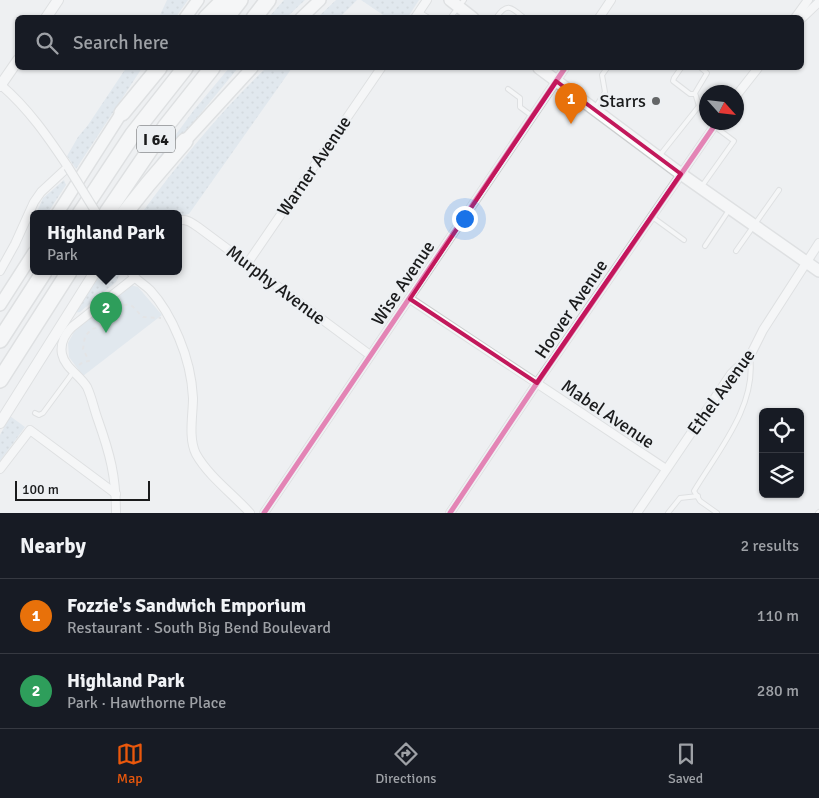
<!DOCTYPE html>
<html lang="en">
<head>
<meta charset="utf-8">
<style>
	:root { --surface:#171b24; --page:#20242c; --text:#f1f3f6; --muted:#9ea1a6; --line:#363941; --accent:#ea580c }
	body { margin:0; font-family:Signika,sans-serif; background:var(--page); color:var(--text) }
	.controls { position:absolute; right:15px; bottom:15px; display:grid; overflow:hidden; border-radius:8px; box-shadow:0 1px 4px #0004 }
	.controls button { width:45px; height:45px; display:grid; place-items:center; padding:0; border:0; border-bottom:1px solid var(--line); background:var(--surface); color:var(--text); font:25px sans-serif }
	.compass { position:absolute; left:699px; top:85px; width:45px; height:45px; border-radius:50%; background:var(--surface); box-shadow:0 1px 4px #0004; rotate:117deg }
	.scale { position:absolute; left:15px; bottom:12px; width:135px; box-sizing:border-box; padding-left:5px; border:2px solid #1a1b1c; border-top:0; font-size:14px; line-height:18px; white-space:nowrap; color:#1a1b1c; -webkit-text-stroke:4px #edf0f3; paint-order:stroke }
	.you { position:absolute; left:464px; top:218px; width:18px; height:18px; margin:-12px; border:4px solid #fff; border-radius:50%; background:#1a73e8; box-shadow:0 0 0 8px #1a73e833 }
	.badge { display:grid; place-items:center; width:32px; height:32px; border-radius:50%; background:var(--accent); color:#fff; font-size:16px; font-weight:700 }
	.pin { position:absolute; translate:-50% -41px; filter:drop-shadow(0 1px 2px #0008) }
	.pin::after { content:''; position:absolute; top:26px; width:18px; height:15px; background:inherit; clip-path:polygon(0 0,100% 0,50% 100%) }
	.popup { position:absolute; left:30px; top:210px; width:152px; height:65px; box-sizing:border-box; display:grid; place-content:center; border-radius:8px; background:var(--surface); filter:drop-shadow(0 1px 4px #0005); font-size:16px; white-space:nowrap; color:var(--muted) }
	.popup b { font-size:19px; color:var(--text) }
	.popup::after { content:''; position:absolute; left:50%; top:100%; margin-left:-10px; border:10px solid transparent; border-top-color:var(--surface) }
	.list { margin:0; padding:0; list-style:none }
	h2 { display:flex; justify-content:space-between; align-items:center; height:65px; margin:0; padding:0 20px; font-size:21px }
	h2 small { font-size:16px; font-weight:400; color:var(--muted) }
	.list li { display:grid; grid-template-columns:32px 1fr auto; gap:15px; align-items:center; box-sizing:border-box; height:75px; padding:0 20px; border-top:1px solid var(--line) }
	.list b { display:block; font-size:19px; white-space:nowrap }
	.list p { margin:0; font-size:16px; white-space:nowrap; color:var(--muted) }
	.list em { font-size:16px; font-style:normal; color:var(--muted) }
	.icon { flex:none; width:28px; height:28px; fill:none; stroke:currentColor; stroke-width:2; stroke-linecap:round; stroke-linejoin:round }
	.map { position:relative; flex:none; width:819px; height:513px; overflow:hidden }
	.search { position:absolute; background:var(--surface); box-shadow:0 1px 4px #0004; left:15px; right:15px; top:15px; height:55px; display:flex; align-items:center; gap:12px; box-sizing:border-box; padding:0 18px; border-radius:8px; color:var(--muted); font-size:19px }
	.sheet { height:215px; background:var(--surface) }
	nav { display:flex; justify-content:space-around; align-items:center; box-sizing:border-box; height:70px; border-top:1px solid var(--line); background:var(--surface); font-size:14px; color:var(--muted) }
	nav a { display:grid; justify-items:center; gap:2px }
	nav .on { color:var(--accent) }
	.map>svg:first-child { display:block }
	.grass { fill:url(#grass-dots) }
	.park { fill:#d1dee9 }
	.lines { fill:none; stroke-linecap:round; stroke-linejoin:round }
	.service-casing { stroke:#cbcdce; stroke-width:6 }
	.minor-casing { stroke:#cbcdce; stroke-width:10 }
	.tertiary-casing { stroke:#cbcdce; stroke-width:12 }
	.secondary-casing { stroke:#cbcdce; stroke-width:14 }
	.motorway-casing { stroke:#cbcdce; stroke-width:18 }
	.path { stroke:#d6d6d7; stroke-width:2; stroke-dasharray:4 4; stroke-linecap:butt }
	.service { stroke:#fcfdfd; stroke-width:4 }
	.minor { stroke:#fcfdfd; stroke-width:8 }
	.tertiary { stroke:#fcfdfd; stroke-width:10 }
	.secondary { stroke:#fcfdfd; stroke-width:11 }
	.motorway { stroke:#fcfdfd; stroke-width:15 }
	.minor-bridge-casing { stroke:#cbcdce; stroke-width:10; stroke-linecap:butt }
	.minor-bridge { stroke:#fcfdfd; stroke-width:8 }
	.cycleway-casing { stroke:#edf0f3; stroke-width:8 }
	.cycleway { stroke:#d6006c; stroke-width:5 }
	.marked { fill:none; stroke:#c2185b; stroke-width:4; stroke-linejoin:round }
	.poi-dot { fill:#646667; stroke:#edf0f3; stroke-width:2 }
	.labels { text-anchor:middle; stroke-width:5; stroke-linejoin:round; paint-order:stroke }
	.shield { fill:#edf0f3; stroke:#595b5c; stroke-width:1 }
	.shield-label { font-size:16px; font-weight:bold; fill:#1a1b1c }
	.poi-label { font-size:18px; fill:#1a1b1c; stroke:#edf0f3; text-anchor:end }
	.street-label { font-size:18px; fill:#1a1b1c; stroke:#edf0f3 }
</style>
</head>
<body>
<div class="map">
<svg width="819" height="513" viewBox="0 0 819 513">
	<defs>
		<pattern id="grass-dots" width="8" height="8" patternUnits="userSpaceOnUse" patternTransform="scale(1.25)"><rect width="8" height="8" fill="#d1dee9"/><path d="M2 2h.1M6 6h.1" fill="none" stroke="#b3bec7" stroke-width="1.8" stroke-linecap="round"/></pattern>
	</defs>
	<rect width="100%" height="100%" fill="#eef0f2"/>
	<!-- grass -->
	<g class="grass">
		<path d="M167,0H188L176,17H159Z"/>
		<path d="M284,0H305L287,17H269Z"/>
		<path d="M336,0H357L340,17H318Z"/>
		<path d="M361,0H419L408,17H386Z"/>
		<path d="M126,68H142L76,169L67,156L78,137L88,125Z"/>
		<path d="M229,68H238L141,186L139,184L194,110Z"/>
		<path d="M266,68H292L189,214L179,216L178,214H141C179,162 220,112 266,68Z"/>
		<path d="M64,180L66,185L47,214H36L43,198Z"/>
		<path d="M103,272H119L120,274L116,282L80,312L73,313Z"/>
		<path d="M10,416L25,427L0,461V435Z"/>
	</g>
	<!-- park -->
	<path class="park" d="M131,285L138,287L162,315L83,376L69,357L68,343L75,330Z"/>
	<g class="lines">
		<!-- service casing -->
		<g class="service-casing">
			<g id="service">
				<path d="M419,12L429,18"/>
				<path d="M450,18L464,0"/>
				<path d="M496,18C507,2 511,7 524,18"/>
				<path d="M681,68L674,78L673,81L690,94H695"/>
				<path d="M508,89L520,98V107L532,116"/>
				<path d="M699,106L695,93L707,73L701,68"/>
				<path d="M699,106L702,105L706,109"/>
				<path d="M595,108L605,92L602,75L607,68"/>
				<path d="M660,155L699,106"/>
				<path d="M702,186L734,141L714,126"/>
				<path d="M651,216L684,240"/>
				<path d="M705,246L729,210"/>
				<path d="M736,251L779,190"/>
				<path d="M35,413L39,415L43,413L74,371"/>
				<path d="M668,513L680,498L698,496"/>
				<path d="M717,513L700,501L694,491C718,451 757,406 750,356"/>
				<path d="M818,513L819,512"/>
			</g>
		</g>
		<!-- minor casing -->
		<g class="minor-casing">
			<g id="minor">
				<path d="M415,18L427,0"/>
				<path d="M599,18L611,0"/>
				<path d="M795,18L808,0"/>
				<path d="M802,18L819,2"/>
				<path d="M736,96L758,68"/>
				<path d="M178,221C186,218 192,223 198,227L370,355"/>
				<path d="M247,264L381,68"/>
				<path d="M0,271L15,244L34,202L41,192L68,167C48,137 28,108 1,85"/>
				<path d="M131,272C135,280 143,283 150,290C163,304 172,321 179,338C187,357 192,377 193,398C193,415 188,438 196,454C209,477 233,494 250,513"/>
				<path d="M410,299L666,469"/>
				<path d="M0,469L30,430L116,494"/>
				<path d="M116,513C116,476 110,454 98,420C94,409 92,398 87,387C80,375 65,368 62,354C60,344 65,334 72,327L134,278"/>
				<path d="M264,513L565,68"/>
				<path d="M450,513L537,383L717,122"/>
				<path d="M637,513L731,374L750,356L763,330L819,243"/>
			</g>
		</g>
		<!-- tertiary casing -->
		<g class="tertiary-casing">
			<g id="tertiary">
				<path d="M46,18L58,0"/>
				<path d="M0,86L18,60"/>
				<path d="M0,423L95,272"/>
			</g>
		</g>
		<!-- secondary casing -->
		<g class="secondary-casing">
			<g id="secondary">
				<path d="M450,0L473,18"/>
				<path d="M185,18L198,0"/>
				<path d="M301,18L320,0"/>
				<path d="M539,68L681,174L819,271"/>
				<path d="M185,141L252,68"/>
				<path d="M57,214L126,106"/>
				<path d="M0,305L34,252"/>
			</g>
		</g>
		<!-- motorway casing -->
		<g class="motorway-casing">
			<g id="motorway">
				<path d="M206,18L224,0"/>
				<path d="M226,18L240,0"/>
				<path d="M254,18L268,0"/>
				<path d="M122,113L159,68"/>
				<path d="M80,214L133,134L185,68"/>
				<path d="M106,214L166,126L212,68"/>
				<path d="M124,214L148,184L185,141"/>
				<path d="M0,340L44,272"/>
				<path d="M0,380L69,272"/>
			</g>
		</g>
		<!-- path -->
		<path class="path" d="M79,365L83,362L89,361L83,349L85,336L92,329L99,327L109,320L121,306C133,301 135,311 143,317L161,318"/>
		<!-- service -->
		<use href="#service" class="service"/>
		<!-- minor -->
		<use href="#minor" class="minor"/>
		<!-- tertiary -->
		<use href="#tertiary" class="tertiary"/>
		<!-- secondary -->
		<use href="#secondary" class="secondary"/>
		<!-- motorway -->
		<use href="#motorway" class="motorway"/>
		<!-- minor-bridge casing -->
		<g class="minor-bridge-casing">
			<path id="minor-bridge" d="M68,167L97,214"/>
		</g>
		<!-- minor-bridge -->
		<use href="#minor-bridge" class="minor-bridge"/>
		<!-- cycleway casing -->
		<g class="cycleway-casing">
			<g id="cycleway">
				<path d="M264,513L565,68"/>
				<path d="M450,513L537,383L717,122"/>
			</g>
		</g>
		<!-- cycleway -->
		<use href="#cycleway" class="cycleway"/>
	</g>
	<!-- marked area -->
	<path d="M0 0H819V513H0ZM556,81L681,174L537,383L410,299Z" fill="#eef0f2" fill-opacity=".55" fill-rule="evenodd"/>
	<path class="marked" d="M556,81L681,174L537,383L410,299Z"/>
	<!-- markers -->
	<circle class="poi-dot" cx="656" cy="101" r="5"/>
	<g class="labels">
		<!-- shield labels -->
		<rect class="shield" x="137" y="125.5" width="38" height="27" rx="4"/>
		<g class="shield-label">
			<text x="156" y="145">I 64</text>
		</g>
		<!-- poi labels -->
		<g class="poi-label">
			<text x="646" y="107">Starrs</text>
		</g>
		<!-- street labels -->
		<g class="street-label">
			<text transform="translate(314 166) rotate(-56)" y="6">Warner Avenue</text>
			<text transform="translate(403 283) rotate(-56)" y="6">Wise Avenue</text>
			<text transform="translate(276 285) rotate(37)" y="6">Murphy Avenue</text>
			<text transform="translate(571 309) rotate(-56)" y="6">Hoover Avenue</text>
			<text transform="translate(721 392) rotate(-54)" y="6">Ethel Avenue</text>
			<text transform="translate(608 414) rotate(34)" y="6">Mabel Avenue</text>
		</g>
	</g>
</svg>
<div class="controls">
<button><svg class="icon" aria-label="locate" viewBox="0 0 24 24"><circle cx="12" cy="12" r="6"/><path d="M12 2v4M12 18v4M2 12h4M18 12h4"/></svg></button>
<button><svg class="icon" aria-label="layers" viewBox="0 0 24 24"><path d="M12 4l9 5-9 5-9-5zM3 14l9 5 9-5"/></svg></button>
</div>
<svg class="compass" viewBox="-18 -18 36 36"><path d="M0-13l5 13h-10z" fill="#e53935"/><path d="M0 13l5-13h-10z" fill="#9ea1a6"/></svg>
<div class="scale">100 m</div>
<div class="you"></div>
<div class="pin badge" style="left:571px;top:124px;background:#e8710a">1</div>
<div class="pin badge" style="left:106px;top:333px;background:#2e9e5b">2</div>
<div class="popup"><b>Highland Park</b>Park</div>
<div class="search"><svg class="icon" aria-label="search" viewBox="0 0 24 24"><circle cx="10" cy="10" r="6"/><path d="M15 15l6 6"/></svg>Search here</div>
</div>
<section class="sheet">
<h2>Nearby<small>2 results</small></h2>
<ul class="list">
<li><span class="badge" style="background:#e8710a">1</span><div><b>Fozzie's Sandwich Emporium</b><p>Restaurant · South Big Bend Boulevard</p></div><em>110 m</em></li>
<li><span class="badge" style="background:#2e9e5b">2</span><div><b>Highland Park</b><p>Park · Hawthorne Place</p></div><em>280 m</em></li>
</ul>
</section>
<nav>
<a class="on"><svg class="icon" aria-label="map" viewBox="0 0 24 24"><path d="M3 6l6-2 6 2 6-2v14l-6 2-6-2-6 2zM9 4v14M15 6v14"/></svg>Map</a>
<a><svg class="icon" aria-label="directions" viewBox="0 0 24 24"><path d="M12 3l9 9-9 9-9-9zM9 14v-3h6M13 9l2 2-2 2"/></svg>Directions</a>
<a><svg class="icon" aria-label="saved" viewBox="0 0 24 24"><path d="M7 4h10v16l-5-4-5 4z"/></svg>Saved</a>
</nav>
</body>
</html>
